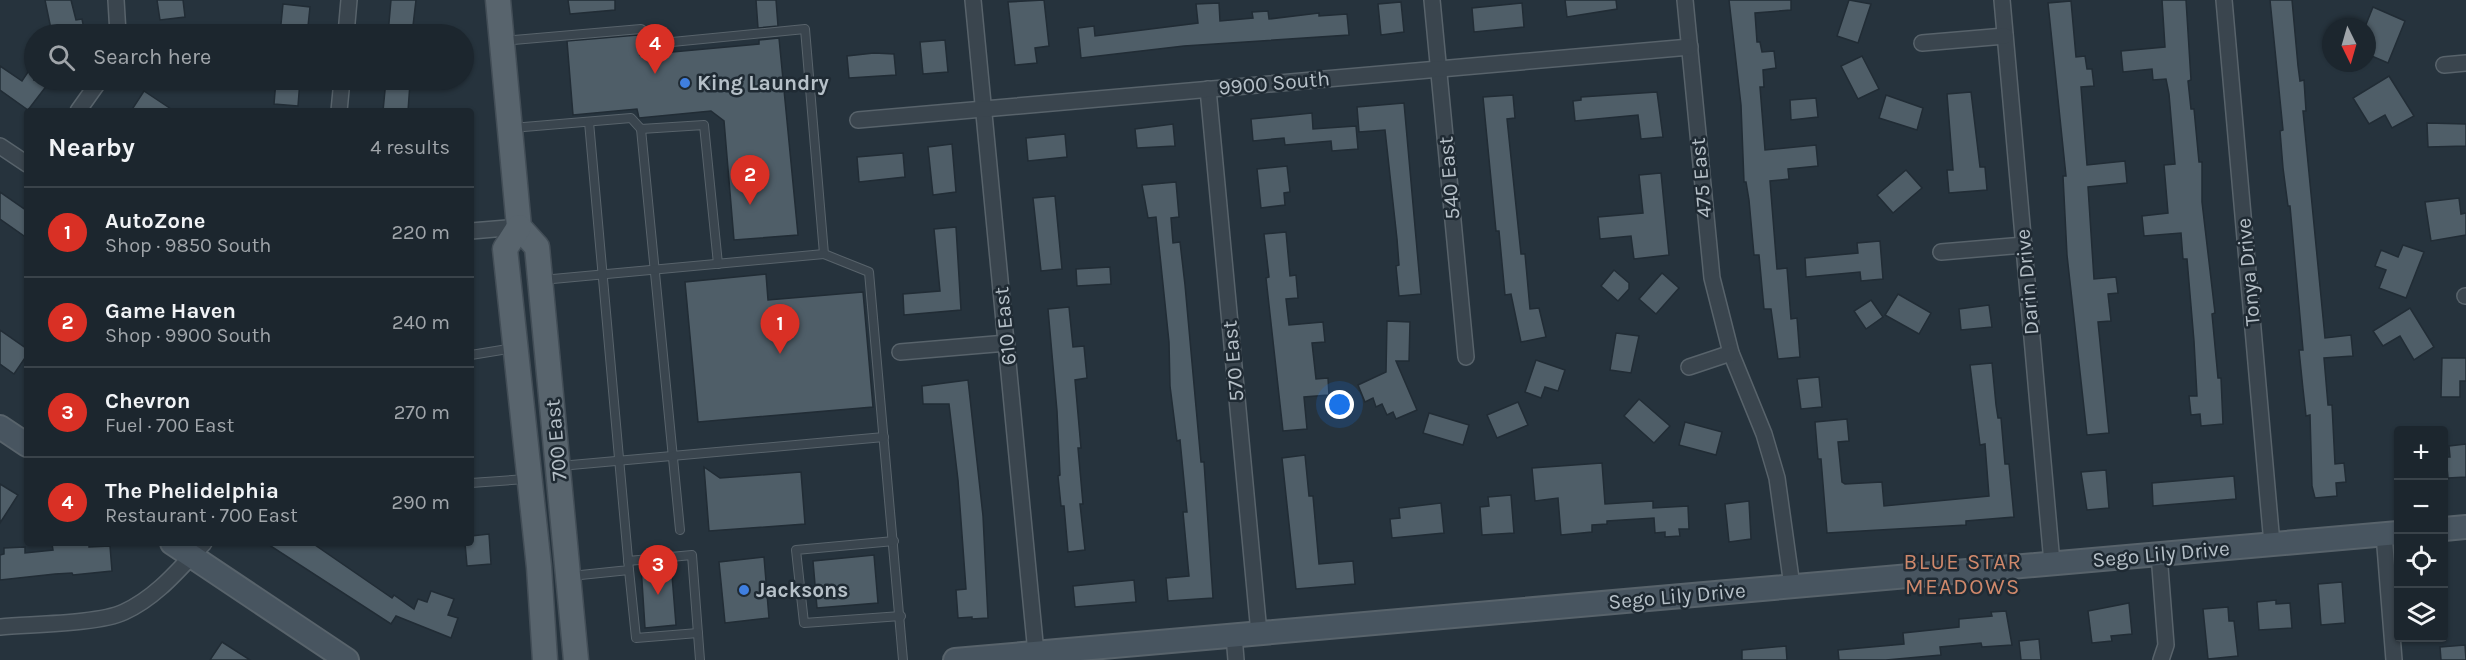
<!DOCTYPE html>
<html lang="en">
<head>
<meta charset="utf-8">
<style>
	:root { --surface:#1c262e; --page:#252e36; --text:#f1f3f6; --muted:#a0a5aa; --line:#3a434a; --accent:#d93025 }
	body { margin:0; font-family:Karla,sans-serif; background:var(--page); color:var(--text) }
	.controls { position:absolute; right:18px; bottom:18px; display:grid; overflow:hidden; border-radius:6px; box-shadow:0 2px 4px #0004 }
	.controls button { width:54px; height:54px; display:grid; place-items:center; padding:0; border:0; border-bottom:2px solid var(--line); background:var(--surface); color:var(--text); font:30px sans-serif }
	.compass { position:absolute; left:2322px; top:18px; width:54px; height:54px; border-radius:50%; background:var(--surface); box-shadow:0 2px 4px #0004; rotate:175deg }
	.you { position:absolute; left:1340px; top:405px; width:21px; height:21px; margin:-15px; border:4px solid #fff; border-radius:50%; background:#1a73e8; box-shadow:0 0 0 9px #1a73e833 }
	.badge { display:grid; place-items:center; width:39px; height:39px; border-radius:50%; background:var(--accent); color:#fff; font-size:20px; font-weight:700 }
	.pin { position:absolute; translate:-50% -50px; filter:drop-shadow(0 2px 3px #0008) }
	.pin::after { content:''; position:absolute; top:32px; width:21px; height:18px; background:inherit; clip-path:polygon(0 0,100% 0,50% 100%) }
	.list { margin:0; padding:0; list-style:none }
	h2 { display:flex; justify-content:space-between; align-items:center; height:78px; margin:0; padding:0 24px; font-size:26px }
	h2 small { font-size:20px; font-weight:400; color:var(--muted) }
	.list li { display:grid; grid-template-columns:39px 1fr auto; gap:18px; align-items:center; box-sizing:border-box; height:90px; padding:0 24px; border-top:2px solid var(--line) }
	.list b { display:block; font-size:22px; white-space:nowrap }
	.list p { margin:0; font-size:20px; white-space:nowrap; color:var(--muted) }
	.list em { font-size:20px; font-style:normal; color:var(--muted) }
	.icon { flex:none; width:33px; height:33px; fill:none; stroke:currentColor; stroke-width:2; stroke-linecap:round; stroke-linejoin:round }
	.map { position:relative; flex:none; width:2466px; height:660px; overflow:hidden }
	.search { position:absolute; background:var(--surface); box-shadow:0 2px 4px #0004; left:24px; top:24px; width:450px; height:66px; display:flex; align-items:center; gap:15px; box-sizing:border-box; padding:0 21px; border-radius:33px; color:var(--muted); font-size:22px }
	.panel { position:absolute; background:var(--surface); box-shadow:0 2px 4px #0004; left:24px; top:108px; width:450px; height:438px; border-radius:6px }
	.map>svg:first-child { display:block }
	.building { fill:#4f5e68; stroke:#212c35; stroke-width:1.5 }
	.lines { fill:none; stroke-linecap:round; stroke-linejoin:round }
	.lane-casing { stroke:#58636b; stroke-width:10 }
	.street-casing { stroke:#58636b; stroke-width:18 }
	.secondary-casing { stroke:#58636b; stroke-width:26 }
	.primary-casing { stroke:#434e57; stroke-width:27 }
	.lane { stroke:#3a454e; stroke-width:8 }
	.street { stroke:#3a454e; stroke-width:15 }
	.secondary { stroke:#485560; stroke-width:22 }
	.primary { stroke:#58646d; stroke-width:24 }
	.shop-dot { fill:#3f7fe0; stroke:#1f2a33; stroke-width:2 }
	.labels { text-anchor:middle; stroke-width:5; stroke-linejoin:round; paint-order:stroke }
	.poi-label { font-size:21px; font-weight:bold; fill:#b6c0c8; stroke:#1f2a33; text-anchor:start }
	.street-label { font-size:21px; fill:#b6c0c8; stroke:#1f2a33 }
	.neighbourhood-label { font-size:22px; letter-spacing:1.5px; fill:#cf886b; stroke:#1f2a33 }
</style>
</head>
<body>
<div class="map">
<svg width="2466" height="660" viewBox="0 0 2466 660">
	<rect width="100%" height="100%" fill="#26333d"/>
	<!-- building -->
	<g class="building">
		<path d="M45,0H71L76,20L82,19L85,34H52Z"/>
		<path d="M157,0H183L185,17L160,20Z"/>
		<path d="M391,0H416L412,34H388Z"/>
		<path d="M568,0H615V10L570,14Z"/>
		<path d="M756,0H776L778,26L758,28Z"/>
		<path d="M1044,0L1049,46L1035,48L1037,63L1015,65L1008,2Z"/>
		<path d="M1565,0H1616L1617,9L1567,17Z"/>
		<path d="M1729,0H1791V10L1755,13L1757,42H1760L1762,52L1774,51L1776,68L1763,70L1764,87H1760L1765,150L1816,145L1818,166L1788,169L1789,179L1770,181L1777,269L1787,268L1791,319L1797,318L1800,357L1778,359L1771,309H1764L1759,255H1754L1749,200L1746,182H1744L1741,105Z"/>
		<path d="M1849,0L1871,4L1858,43L1837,36Z"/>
		<path d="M2162,0H2186L2191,80L2188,81L2191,109H2194L2199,162H2202V202L2215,313L2212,314L2218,378H2221L2223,424L2201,426L2200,414L2191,415L2189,396H2197L2194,341L2187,259H2183L2181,233L2144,236L2142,216L2168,213L2164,165L2175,164L2169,94L2166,79L2153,80L2152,69L2123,72L2121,51L2165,47Z"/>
		<path d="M2270,0H2292L2298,66L2300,81L2304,80L2306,111H2303L2325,338L2351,335L2353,356L2324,358L2328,405H2332L2335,464L2344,463L2346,482L2336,483L2337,496L2315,498L2312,486L2310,415L2306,416L2303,389L2299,350H2303L2290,206H2288L2283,168L2280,131L2283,130Z"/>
		<path d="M2071,1L2076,57L2085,56L2087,69H2092L2094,86L2081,87L2087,165L2125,161L2127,183L2088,187L2094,279L2116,277L2118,293L2108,294L2111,321L2098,322L2109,433L2087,435L2067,255L2063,176H2066L2048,3Z"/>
		<path d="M1401,2L1404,32L1381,35L1378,4Z"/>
		<path d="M1219,3L1220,21L1253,18L1252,12L1268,11L1269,19L1319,13V16L1347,14L1349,35L1184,46L1081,58L1078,28L1094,26L1095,36L1198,23L1196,4Z"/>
		<path d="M1522,3L1524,27L1474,32L1472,8Z"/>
		<path d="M283,4L310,7L308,26L305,25L304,34H280Z"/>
		<path d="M2373,7L2405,21L2388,63L2367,54V27H2365Z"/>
		<path d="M638,35L640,55L759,44V40L779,38L798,235L734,240L724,121L711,111L639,118L637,109L573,115L567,41Z"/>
		<path d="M945,40L948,72L923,74L920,42Z"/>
		<path d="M874,53L894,54L896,75L849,78L847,56Z"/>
		<path d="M1862,56L1879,89L1858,99L1841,66Z"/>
		<path d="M34,63V80H51L28,110L0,90V66L22,81Z"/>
		<path d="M2389,76L2414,116L2392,128L2385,115L2369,124L2353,98Z"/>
		<path d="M276,80H300L298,106L274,104Z"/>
		<path d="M386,80L410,83L408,111H383Z"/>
		<path d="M144,91L174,111H131Z"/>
		<path d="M1657,92L1663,137L1641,139L1638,115L1575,121L1573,101L1581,100V97Z"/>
		<path d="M1971,92L1980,167H1985L1987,190L1949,193L1947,170H1953L1947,94Z"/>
		<path d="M1513,95L1515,118L1507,119L1521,254H1525L1530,309L1539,308L1546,337L1521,342L1511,294L1505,295L1499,231H1496L1483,97Z"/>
		<path d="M1886,95L1923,108L1917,130L1879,118Z"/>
		<path d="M1816,98L1818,117L1791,120L1790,100Z"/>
		<path d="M1404,103L1421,294L1399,296L1396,266L1399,265L1397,239L1385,130L1359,132L1357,107Z"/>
		<path d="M1312,113L1313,129L1356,126L1358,149L1332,151L1331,141L1285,145L1284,138L1253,141L1251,119Z"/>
		<path d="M2427,123L2466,124V146L2428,147Z"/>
		<path d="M1173,124L1175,146L1137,148L1135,129Z"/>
		<path d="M1065,134L1067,157L1028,161L1026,138Z"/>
		<path d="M952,144L956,192L933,195L928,147Z"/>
		<path d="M903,153L905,177L859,182L857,157Z"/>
		<path d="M1287,166L1290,192L1284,193L1285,205L1261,208L1257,169Z"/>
		<path d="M1906,170L1922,188L1893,213L1877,195Z"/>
		<path d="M1661,173L1669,255L1634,259L1631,236L1600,239L1598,217L1643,213L1639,175Z"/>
		<path d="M1176,182L1179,217L1171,218L1173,243L1180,242L1185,285L1201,462H1204L1213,598L1168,601L1166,578L1189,576L1183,512H1187L1180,440L1177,441L1170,386L1169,342L1156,217L1148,218L1142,185Z"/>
		<path d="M0,192L27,211V238L0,219Z"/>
		<path d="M1055,196L1062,269L1041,271L1033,198Z"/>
		<path d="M2459,198L2461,214L2466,213V235L2431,241L2425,202Z"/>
		<path d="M956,227L961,310L904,315L903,294L940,291L934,229Z"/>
		<path d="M1286,232L1290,276L1296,275L1298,298L1286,299L1289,325L1323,322L1325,342L1312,343L1316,379L1328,378L1329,395L1304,397L1307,429L1283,431L1266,278L1269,277L1264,234Z"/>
		<path d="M1880,241L1883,279L1861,281L1860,272L1806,277L1805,258L1858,253L1857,243Z"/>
		<path d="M2403,245L2424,252L2406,298L2379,288L2386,270L2375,266L2381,250L2398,257Z"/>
		<path d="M1110,267L1111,284L1077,286L1076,269Z"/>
		<path d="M1614,270L1629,283V289L1618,301L1601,286Z"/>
		<path d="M1662,273L1679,288L1656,314L1639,299Z"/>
		<path d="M766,274L768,300L863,292L873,407L698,422L685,282Z"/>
		<path d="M1898,294L1931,313L1919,334L1885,315Z"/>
		<path d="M1871,300L1883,317L1866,329L1854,311Z"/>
		<path d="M1989,305L1992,327L1961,330L1959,309Z"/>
		<path d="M1069,307L1073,347L1084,346L1087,378L1075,380L1081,448H1078L1083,504H1080L1085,550L1068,552L1064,506H1061L1058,476L1060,475L1057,411L1048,309Z"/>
		<path d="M2410,308L2434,347L2414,360L2400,336L2383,346L2373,331Z"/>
		<path d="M1387,321L1410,322L1409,361H1396L1417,410L1396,419L1393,412L1387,415L1382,404L1376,407L1373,398L1365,402L1358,385L1386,372Z"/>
		<path d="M0,330L27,349V355L14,374L0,364Z"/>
		<path d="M1616,333L1639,336L1631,373L1610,370Z"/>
		<path d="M2442,358H2466V381H2460V397H2441Z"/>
		<path d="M1536,360L1565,370L1558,391L1545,387L1541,398L1525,392Z"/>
		<path d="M1992,363L1996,405L1998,418H2001L2005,464H2009L2014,517L1966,521V525L1827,533L1821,459H1818L1815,422L1847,419L1849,441L1838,442L1842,482L1845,484L1882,482L1884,506L1989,496L1985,444L1980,445L1970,365Z"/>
		<path d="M1819,377L1822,407L1801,409L1797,379Z"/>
		<path d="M968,380L983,516L988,618L972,619V617L958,618L956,590L966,589L958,480L949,404H923L922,386Z"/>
		<path d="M1639,399L1670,426L1654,443L1624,416Z"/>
		<path d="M1518,402L1528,425L1497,438L1487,415Z"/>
		<path d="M1429,413L1469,425L1463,445L1423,433Z"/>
		<path d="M1685,422L1722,432L1716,455L1679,445Z"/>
		<path d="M2466,444V477L2448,478L2446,457H2450L2449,446Z"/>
		<path d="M1305,455L1309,496H1313L1319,564L1353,561L1355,584L1296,589L1282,458Z"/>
		<path d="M1602,463L1605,504L1653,501V508L1688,506L1689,529H1679L1680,536L1665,537V532L1655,533L1654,518L1607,521V524L1592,525V532L1561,535L1558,498L1535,501L1532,468Z"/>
		<path d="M704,467L720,478L801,472L805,524L709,531Z"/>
		<path d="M2106,470L2109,508L2087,510L2081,472Z"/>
		<path d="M2234,476L2236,499L2153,506L2152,483Z"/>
		<path d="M0,484L18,495L0,523Z"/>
		<path d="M1511,495L1514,533L1482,535L1480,507L1489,506L1488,497Z"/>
		<path d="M1749,501L1751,539L1729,542L1725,504Z"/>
		<path d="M1441,503L1444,533L1392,538L1390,519L1400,518L1399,508Z"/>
		<path d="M489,534L491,564L467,566L465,543H471V536Z"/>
		<path d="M65,543H89V547L110,546L112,571L73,575L72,573L55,574L0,580V555L4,554V548L25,547V553L53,550L52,544Z"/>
		<path d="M266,543H312L392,598L394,595L414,609L418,599L427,602L431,591L454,599L448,615L458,618L451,638L396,616L391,624Z"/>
		<path d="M874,555L878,603L817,608L813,561Z"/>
		<path d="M764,557L769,618L725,623L719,562Z"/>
		<path d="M671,563L676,625L645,628L641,566Z"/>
		<path d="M1134,580L1136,602L1075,607L1073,586Z"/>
		<path d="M2342,582L2345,623L2321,625L2318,584Z"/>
		<path d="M2276,600V604L2290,603L2292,628L2259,630L2257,602Z"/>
		<path d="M2129,603L2132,634L2111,636L2112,641L2092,643L2088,611Z"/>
		<path d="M2228,607L2229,621H2234L2238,656L2208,659L2203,609Z"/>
		<path d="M2006,611L2012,645L1982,647L1981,643L1940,647L1941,655L1886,660H1839L1838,650L1904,644L1903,633L1959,627V619L1992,616L1991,612Z"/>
		<path d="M2039,639L2041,660H2021L2019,641Z"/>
		<path d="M222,642L250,660H210Z"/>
		<path d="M2465,645L2466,660H2441L2440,647Z"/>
		<path d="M1786,646L1787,660H1742V650Z"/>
	</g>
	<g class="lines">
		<!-- lane casing -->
		<g class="lane-casing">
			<g id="lane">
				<path d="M503,41L641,29L662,43L805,29L824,254L869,272L903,660"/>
				<path d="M512,128L631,118L641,129L704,125L718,264"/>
				<path d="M641,129L680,530"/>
				<path d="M542,280L824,254"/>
				<path d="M471,355L514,348"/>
				<path d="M560,466L884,437"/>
				<path d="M471,483L526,479"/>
				<path d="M894,541L796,550L804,623L901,616"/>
				<path d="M628,561L692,555L700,660"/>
				<path d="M629,570L636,638L698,633"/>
				<path d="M571,576L629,570L589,122"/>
			</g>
		</g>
		<!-- street casing -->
		<g class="street-casing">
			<g id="street">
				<path d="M116,0L118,34"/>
				<path d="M973,0L1036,653"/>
				<path d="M1432,0L1466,357"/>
				<path d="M1685,0L1712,278L1731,353L1764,434L1777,478L1792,586"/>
				<path d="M2002,0L2052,563"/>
				<path d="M2224,0L2272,544"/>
				<path d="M346,34L349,0"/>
				<path d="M1922,43L2005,36"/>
				<path d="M2444,65L2466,63"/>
				<path d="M1208,89L1259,633"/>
				<path d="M78,111L100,80"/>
				<path d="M339,111L342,80"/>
				<path d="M858,120L1690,47"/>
				<path d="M0,146L27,164"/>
				<path d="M471,231L519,227"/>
				<path d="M1941,252L2024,245"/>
				<path d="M2465,296H2466"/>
				<path d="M900,352L1007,343"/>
				<path d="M1689,367L1731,353"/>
				<path d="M2384,534L2394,660"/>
				<path d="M2159,554L2166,645L2161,660"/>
				<path d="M0,627C30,624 99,624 124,612C157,597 180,568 204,543"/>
				<path d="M1234,635L1236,660"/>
			</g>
		</g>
		<!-- secondary casing -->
		<g class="secondary-casing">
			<g id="secondary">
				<path d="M0,427L27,445"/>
				<path d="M2444,529L2466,527"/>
				<path d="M172,543L347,660"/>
				<path d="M955,660L2398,533"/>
			</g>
		</g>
		<!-- primary casing -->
		<g class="primary-casing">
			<g id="primary">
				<path d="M498,0L519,227L537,247L576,660"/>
				<path d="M519,227L505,249L539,567L545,660"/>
			</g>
		</g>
		<!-- lane -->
		<use href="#lane" class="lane"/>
		<!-- street -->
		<use href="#street" class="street"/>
		<!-- secondary -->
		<use href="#secondary" class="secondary"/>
		<!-- primary -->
		<use href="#primary" class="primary"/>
	</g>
	<!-- markers -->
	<g class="shop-dot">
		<circle cx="685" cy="83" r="6"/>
		<circle cx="744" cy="590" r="6"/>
	</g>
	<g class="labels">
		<!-- poi labels -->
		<g class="poi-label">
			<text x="697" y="90">King Laundry</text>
			<text x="756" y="597">Jacksons</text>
		</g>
		<!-- street labels -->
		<g class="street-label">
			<text transform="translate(1274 83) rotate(-5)" y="7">9900 South</text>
			<text transform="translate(1449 178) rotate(-95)" y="7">540 East</text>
			<text transform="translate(1701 178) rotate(-95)" y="7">475 East</text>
			<text transform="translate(2248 272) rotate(-95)" y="7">Tonya Drive</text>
			<text transform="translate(2027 282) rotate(-95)" y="7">Darin Drive</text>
			<text transform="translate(1005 326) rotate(-96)" y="7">610 East</text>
			<text transform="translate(1233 361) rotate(-95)" y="7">570 East</text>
			<text transform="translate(556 440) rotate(-95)" y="7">700 East</text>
			<text transform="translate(2161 554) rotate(-5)" y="7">Sego Lily Drive</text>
			<text transform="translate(1677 596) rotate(-5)" y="7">Sego Lily Drive</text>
		</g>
		<!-- neighbourhood labels -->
		<g class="neighbourhood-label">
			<text x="1963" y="569">BLUE STAR<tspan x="1963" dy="25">MEADOWS</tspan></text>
		</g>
	</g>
</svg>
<div class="controls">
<button>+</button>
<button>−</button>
<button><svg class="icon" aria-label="locate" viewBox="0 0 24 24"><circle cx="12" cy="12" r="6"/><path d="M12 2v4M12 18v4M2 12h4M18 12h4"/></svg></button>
<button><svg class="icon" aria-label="layers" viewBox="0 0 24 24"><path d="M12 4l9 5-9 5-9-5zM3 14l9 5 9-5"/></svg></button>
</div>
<svg class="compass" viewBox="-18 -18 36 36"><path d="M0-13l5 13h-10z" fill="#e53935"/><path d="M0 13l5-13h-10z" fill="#a0a5aa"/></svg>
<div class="you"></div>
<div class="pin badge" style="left:780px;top:354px">1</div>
<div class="pin badge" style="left:750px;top:205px">2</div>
<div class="pin badge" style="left:658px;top:595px">3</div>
<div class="pin badge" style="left:655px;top:74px">4</div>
<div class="search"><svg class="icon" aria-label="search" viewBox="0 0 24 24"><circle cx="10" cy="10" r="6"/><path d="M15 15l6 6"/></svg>Search here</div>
<section class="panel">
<h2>Nearby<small>4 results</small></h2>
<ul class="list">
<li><span class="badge">1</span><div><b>AutoZone</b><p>Shop · 9850 South</p></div><em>220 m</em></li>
<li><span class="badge">2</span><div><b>Game Haven</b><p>Shop · 9900 South</p></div><em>240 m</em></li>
<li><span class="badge">3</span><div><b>Chevron</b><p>Fuel · 700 East</p></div><em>270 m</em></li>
<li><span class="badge">4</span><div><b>The Phelidelphia</b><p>Restaurant · 700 East</p></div><em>290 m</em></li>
</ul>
</section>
</div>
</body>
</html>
